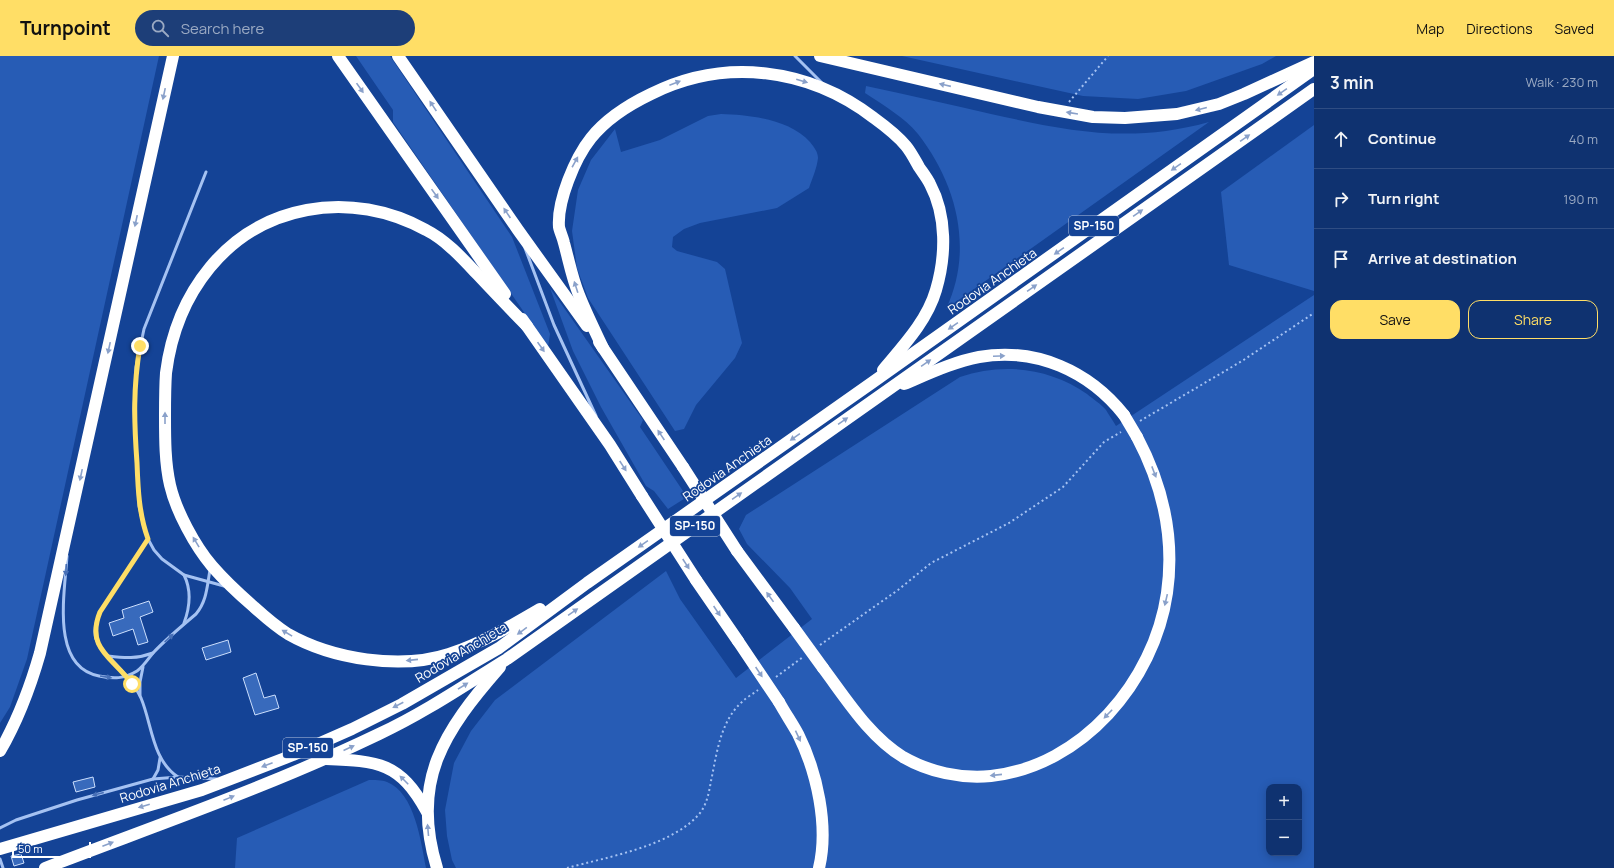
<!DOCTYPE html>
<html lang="en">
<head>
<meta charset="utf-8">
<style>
	:root { --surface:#0f3270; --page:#1d3e78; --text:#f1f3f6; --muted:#9baac3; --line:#2f4d83; --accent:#ffde66 }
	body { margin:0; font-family:Manrope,sans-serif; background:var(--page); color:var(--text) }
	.controls { position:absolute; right:12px; bottom:12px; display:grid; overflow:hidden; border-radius:8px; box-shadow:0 2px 10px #0003 }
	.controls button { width:36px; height:36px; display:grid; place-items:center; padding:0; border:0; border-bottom:1px solid var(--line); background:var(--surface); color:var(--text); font:20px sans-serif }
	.scale { position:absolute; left:12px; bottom:10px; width:79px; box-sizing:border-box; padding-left:4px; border:2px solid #fff; border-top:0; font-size:11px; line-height:14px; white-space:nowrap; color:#fff; -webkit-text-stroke:3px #144396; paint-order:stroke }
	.stop { position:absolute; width:12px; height:12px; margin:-9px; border:3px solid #ffde66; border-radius:50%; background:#fff }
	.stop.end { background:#ffde66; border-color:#fff; box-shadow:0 1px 4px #0008 }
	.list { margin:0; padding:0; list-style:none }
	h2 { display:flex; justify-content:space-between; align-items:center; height:52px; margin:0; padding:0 16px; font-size:17px }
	h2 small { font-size:13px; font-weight:400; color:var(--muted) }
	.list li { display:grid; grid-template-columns:26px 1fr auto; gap:12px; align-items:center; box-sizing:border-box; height:60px; padding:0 16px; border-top:1px solid var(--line) }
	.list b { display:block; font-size:15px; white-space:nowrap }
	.list em { font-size:13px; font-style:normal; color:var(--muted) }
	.actions { display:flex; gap:8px; padding:12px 16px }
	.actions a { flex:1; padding:9px 0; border:1px solid var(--accent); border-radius:12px; text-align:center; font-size:14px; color:var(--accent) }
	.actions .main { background:var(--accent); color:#111 }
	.icon { flex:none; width:22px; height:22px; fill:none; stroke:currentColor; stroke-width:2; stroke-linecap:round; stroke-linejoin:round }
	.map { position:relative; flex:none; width:1314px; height:812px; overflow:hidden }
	header { display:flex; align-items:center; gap:24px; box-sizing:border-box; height:56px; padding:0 20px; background:var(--accent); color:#111 }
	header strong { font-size:19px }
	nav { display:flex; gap:22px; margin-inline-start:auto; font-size:14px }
	.search { width:280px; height:36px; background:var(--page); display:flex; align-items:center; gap:10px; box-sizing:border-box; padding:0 14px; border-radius:22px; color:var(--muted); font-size:15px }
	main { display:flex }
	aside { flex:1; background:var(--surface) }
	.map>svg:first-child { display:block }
	.green { fill:#275cb5; fill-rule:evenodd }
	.building { fill:#386abc; stroke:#ccdffd }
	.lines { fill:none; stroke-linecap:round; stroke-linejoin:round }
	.path { stroke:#a5c2f2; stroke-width:2; stroke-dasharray:2 3; stroke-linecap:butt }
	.service { stroke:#a5c2f2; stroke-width:3 }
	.motorway { stroke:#fff; stroke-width:12 }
	.motorway-bridge { stroke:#fff; stroke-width:12 }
	.oneway { fill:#8aa1ca }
	.oneway2 { fill:#476fb6 }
	.route { stroke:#ffde66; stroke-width:5 }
	.labels { text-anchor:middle; stroke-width:3.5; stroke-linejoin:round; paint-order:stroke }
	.shield { fill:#144396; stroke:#b8c7e0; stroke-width:1 }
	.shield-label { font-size:12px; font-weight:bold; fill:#fff }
	.street-label { font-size:13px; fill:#fff; stroke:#144396 }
</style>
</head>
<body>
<header>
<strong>Turnpoint</strong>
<div class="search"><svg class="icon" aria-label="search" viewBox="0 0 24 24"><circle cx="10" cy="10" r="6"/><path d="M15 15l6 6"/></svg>Search here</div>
<nav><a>Map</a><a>Directions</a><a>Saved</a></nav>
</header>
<main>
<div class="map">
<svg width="1314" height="812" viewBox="0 0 1314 812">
	<rect width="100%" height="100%" fill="#144396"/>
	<!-- green -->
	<g class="green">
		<path d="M0,0H159L27,603L10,651L0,667Z"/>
		<path d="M356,0H390L512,181L550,278L548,291L393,66V54Z"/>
		<path d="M902,0H1276L1262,8L1186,35L1138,43L1083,40Z"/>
		<path d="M866,30C908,39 949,48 991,58C1069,75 1130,88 1209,66L946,253C974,194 957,128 918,78C904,61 883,49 865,37Z"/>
		<path d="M721,58C750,59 789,63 810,86C814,91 818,96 818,102C817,112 812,123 809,132L777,152L700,167L684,173L673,181L672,191L677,195L717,206L725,213L742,287L735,302L696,349L684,373L675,375L588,242L577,212L572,175L578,134L591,104L615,73L621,96L660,84L708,60Z"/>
		<path d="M1314,69V235L1229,209L1221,136Z"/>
		<path d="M550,232L643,364L640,371L687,441L668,453L654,435L646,430L601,351L573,295Z"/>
		<path d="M1314,239V812H456L452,804L447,780L445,754L454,707L471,675L495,644L666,515L680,543L736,622L812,563L790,532L747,488L739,473L746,459L960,321C1003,306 1050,312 1087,338C1093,343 1101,348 1106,354C1109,359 1113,365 1116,370ZM1269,731H1299V797H1269Z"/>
		<path d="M369,724C374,724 382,724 387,726C415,737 421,786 426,812H235L237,782Z"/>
	</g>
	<!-- building -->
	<g class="building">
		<path d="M149,545L153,556L140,561L148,586L138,589L133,573L113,580L109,567L124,562L122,554Z"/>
		<path d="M228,584L231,596L206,604L202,592Z"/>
		<path d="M256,617L264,642L275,639L279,652L255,659L243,622Z"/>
		<path d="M93,721L95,731L76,736L73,726Z"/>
		<path d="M21,798L24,807L14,810L11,800Z"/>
	</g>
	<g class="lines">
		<!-- path -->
		<g class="path">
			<path d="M1069,46L1108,0"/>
			<path d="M1140,365L1242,305L1314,257"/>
			<path d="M820,589L898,534L931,507L1009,467L1063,431L1104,386L1121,376"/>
			<path d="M776,621L803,601"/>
			<path d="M567,812C607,801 673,790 700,757C707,748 709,736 711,725C717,697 720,665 743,645C747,641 753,638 758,634"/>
		</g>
		<!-- service -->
		<g class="service">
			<path d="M795,0L822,27"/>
			<path d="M206,116L144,273L136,311L134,354L139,450L143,467L148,483L154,494L162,503L184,519L224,530"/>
			<path d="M525,192L554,269L596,360"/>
			<path d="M148,483L100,556C96,565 93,574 96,583C99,592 105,597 111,603C122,615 134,627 141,642C152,668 152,704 178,721"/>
			<path d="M67,500C65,536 50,611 99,620C114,623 124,623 137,615C144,610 148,603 153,597C166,583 182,570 196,558C207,545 207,530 210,514"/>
			<path d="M184,519C192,535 190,551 184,567"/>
			<path d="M108,600C125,602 137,603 153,597"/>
			<path d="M140,639V626L143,611"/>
			<path d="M153,723L158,714L160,702"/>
			<path d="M0,772L16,764L77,744L153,723L178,721L217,723"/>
			<path d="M0,803L3,812"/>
		</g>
		<!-- motorway -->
		<g class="motorway">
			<path d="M338,0L505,238"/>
			<path d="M398,0L518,174L587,270"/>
			<path d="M820,0L1038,51L1093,61L1125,62L1177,58L1219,48L1244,38L1314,6"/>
			<path d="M522,263L610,389L642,440"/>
			<path d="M527,270C510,253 494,236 478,219C463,203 446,184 426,174C390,154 347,146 307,154C226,169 176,238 166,317C165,331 165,346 165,360C165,383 165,407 170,429C176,455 195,490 212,510C225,525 239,538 254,551C265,561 275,570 288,578C332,603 400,614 449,598C482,587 511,570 540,553"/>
			<path d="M599,286L683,411"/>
			<path d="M603,292C595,275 586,257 579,239C572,222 569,205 564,187C563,182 560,176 559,171C557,145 575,102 591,82C607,62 628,49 651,38C725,1 809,12 874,62C885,70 897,79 906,90C911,96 915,104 919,111C923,117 927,122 930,128C947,160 946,200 936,234C927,265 903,290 883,314"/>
			<path d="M904,328C928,318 953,306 979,301C1036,291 1089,315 1124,359"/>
			<path d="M737,495L794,572"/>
			<path d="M696,524L738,585"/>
			<path d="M823,612C847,644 869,680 903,701C929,716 961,723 991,720C1082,710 1154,626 1167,537C1175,481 1163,430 1137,381"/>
			<path d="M779,646C785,657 792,667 798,678C817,716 829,770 819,812"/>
			<path d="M0,695C18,664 30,632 40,597L173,0"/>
			<path d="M326,703C378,705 400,706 427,756"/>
			<path d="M0,793L202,734L293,699L352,673L402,648L499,592L587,527L873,326L1314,13"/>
			<path d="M45,812C157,769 271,730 379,678C424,657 465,629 507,603L1314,33"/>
			<path d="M437,812C410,725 444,675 500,611"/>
		</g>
		<!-- motorway-bridge -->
		<g class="motorway-bridge">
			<path d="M1124,359L1137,381"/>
			<path d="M683,411L737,495"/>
			<path d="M642,440L696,524"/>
			<path d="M794,572L823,612"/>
			<path d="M738,585L779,646"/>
		</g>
	</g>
	<!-- one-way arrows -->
	<defs><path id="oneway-solid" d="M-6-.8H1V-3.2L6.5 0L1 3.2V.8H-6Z"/></defs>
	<g class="oneway">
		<use href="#oneway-solid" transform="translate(802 25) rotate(16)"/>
		<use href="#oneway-solid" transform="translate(675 27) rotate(-21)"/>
		<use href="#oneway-solid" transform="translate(945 29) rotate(-167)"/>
		<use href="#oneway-solid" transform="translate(360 32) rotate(55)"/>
		<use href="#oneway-solid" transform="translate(1282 36) rotate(145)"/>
		<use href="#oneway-solid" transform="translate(164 38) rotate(102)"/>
		<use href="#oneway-solid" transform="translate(433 50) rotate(-124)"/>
		<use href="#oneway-solid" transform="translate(1201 53) rotate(166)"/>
		<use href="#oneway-solid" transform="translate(1072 57) rotate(-171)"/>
		<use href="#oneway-solid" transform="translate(1245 82) rotate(-35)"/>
		<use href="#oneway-solid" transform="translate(575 106) rotate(-61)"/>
		<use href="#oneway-solid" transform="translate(1176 111) rotate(145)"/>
		<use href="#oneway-solid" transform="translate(435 138) rotate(55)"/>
		<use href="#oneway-solid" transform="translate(507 157) rotate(-124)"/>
		<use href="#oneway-solid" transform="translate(1138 157) rotate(-35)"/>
		<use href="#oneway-solid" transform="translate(136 165) rotate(102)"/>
		<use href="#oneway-solid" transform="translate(1059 195) rotate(145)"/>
		<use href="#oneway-solid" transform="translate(576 231) rotate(-108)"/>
		<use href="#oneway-solid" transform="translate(1032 232) rotate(-35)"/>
		<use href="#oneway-solid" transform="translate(953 270) rotate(145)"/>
		<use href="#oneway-solid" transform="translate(541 291) rotate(55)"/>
		<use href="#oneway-solid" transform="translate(109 292) rotate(102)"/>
		<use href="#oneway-solid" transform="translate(999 300) rotate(-2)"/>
		<use href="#oneway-solid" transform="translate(926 307) rotate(-35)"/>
		<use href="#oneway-solid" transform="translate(165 362) rotate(-90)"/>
		<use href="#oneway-solid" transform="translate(843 365) rotate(-35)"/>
		<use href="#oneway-solid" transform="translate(661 379) rotate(-124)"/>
		<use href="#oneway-solid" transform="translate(795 381) rotate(145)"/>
		<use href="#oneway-solid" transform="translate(623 410) rotate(57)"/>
		<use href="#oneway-solid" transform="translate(1154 416) rotate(69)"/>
		<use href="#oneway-solid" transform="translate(81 419) rotate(102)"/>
		<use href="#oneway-solid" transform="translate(737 440) rotate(-35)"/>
		<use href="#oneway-solid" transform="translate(196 486) rotate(-121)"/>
		<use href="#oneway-solid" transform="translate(643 488) rotate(145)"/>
		<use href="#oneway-solid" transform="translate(686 508) rotate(57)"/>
		<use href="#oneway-solid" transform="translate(770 541) rotate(-126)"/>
		<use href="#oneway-solid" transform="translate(1166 544) rotate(103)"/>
		<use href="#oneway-solid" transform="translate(717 555) rotate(56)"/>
		<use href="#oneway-solid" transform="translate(573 556) rotate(-35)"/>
		<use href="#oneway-solid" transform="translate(522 575) rotate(144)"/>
		<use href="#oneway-solid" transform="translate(287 577) rotate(-149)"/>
		<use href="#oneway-solid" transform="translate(412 604) rotate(174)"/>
		<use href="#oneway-solid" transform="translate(759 616) rotate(56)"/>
		<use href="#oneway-solid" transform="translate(463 630) rotate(-32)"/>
		<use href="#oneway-solid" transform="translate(398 649) rotate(153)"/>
		<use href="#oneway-solid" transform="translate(1108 658) rotate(134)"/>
		<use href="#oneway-solid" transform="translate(798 680) rotate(65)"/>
		<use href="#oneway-solid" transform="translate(349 692) rotate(-24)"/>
		<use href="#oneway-solid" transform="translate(267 709) rotate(159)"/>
		<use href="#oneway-solid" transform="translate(996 719) rotate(174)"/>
		<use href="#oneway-solid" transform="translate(404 724) rotate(-135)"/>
		<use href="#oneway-solid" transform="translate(229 742) rotate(-22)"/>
		<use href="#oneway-solid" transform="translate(144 750) rotate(164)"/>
		<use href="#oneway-solid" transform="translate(428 774) rotate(-95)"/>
		<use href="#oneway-solid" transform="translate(108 788) rotate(-21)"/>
	</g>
	<g class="oneway2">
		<use href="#oneway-solid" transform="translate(66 514) rotate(93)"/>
		<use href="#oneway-solid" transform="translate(169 582) rotate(-43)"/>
		<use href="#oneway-solid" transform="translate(106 621) rotate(9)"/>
		<use href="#oneway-solid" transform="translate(98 738) rotate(165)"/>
	</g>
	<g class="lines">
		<!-- route -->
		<path class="route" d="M132,628C114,602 85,593 100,556L148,483C139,458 138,434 137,407C134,365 133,332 140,290"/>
	</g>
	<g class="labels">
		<!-- shield labels -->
		<g class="shield">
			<rect x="1069" y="160" width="50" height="20" rx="3"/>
			<rect x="670" y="460" width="50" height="20" rx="3"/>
			<rect x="283" y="682" width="50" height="20" rx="3"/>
		</g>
		<g class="shield-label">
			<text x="1094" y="174">SP-150</text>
			<text x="695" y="474">SP-150</text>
			<text x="308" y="696">SP-150</text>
		</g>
		<!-- street labels -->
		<g class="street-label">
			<text transform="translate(992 225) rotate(-35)" y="5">Rodovia Anchieta</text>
			<text transform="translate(727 412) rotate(-35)" y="5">Rodovia Anchieta</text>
			<text transform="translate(461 596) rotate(-31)" y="5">Rodovia Anchieta</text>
			<text transform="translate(170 727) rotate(-17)" y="5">Rodovia Anchieta</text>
		</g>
	</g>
</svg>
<div class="controls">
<button>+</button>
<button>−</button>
</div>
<div class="scale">50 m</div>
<div class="stop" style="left:132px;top:628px"></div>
<div class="stop end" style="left:140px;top:290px"></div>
</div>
<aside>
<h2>3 min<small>Walk · 230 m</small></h2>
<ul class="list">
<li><svg class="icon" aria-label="ahead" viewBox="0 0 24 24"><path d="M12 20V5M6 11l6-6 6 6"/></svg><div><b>Continue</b></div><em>40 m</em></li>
<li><svg class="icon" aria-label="right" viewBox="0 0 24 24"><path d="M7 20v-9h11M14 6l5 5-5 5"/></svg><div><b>Turn right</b></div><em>190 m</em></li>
<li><svg class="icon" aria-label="arrive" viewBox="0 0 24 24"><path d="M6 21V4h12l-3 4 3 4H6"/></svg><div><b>Arrive at destination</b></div></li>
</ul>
<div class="actions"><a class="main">Save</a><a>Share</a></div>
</aside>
</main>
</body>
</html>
